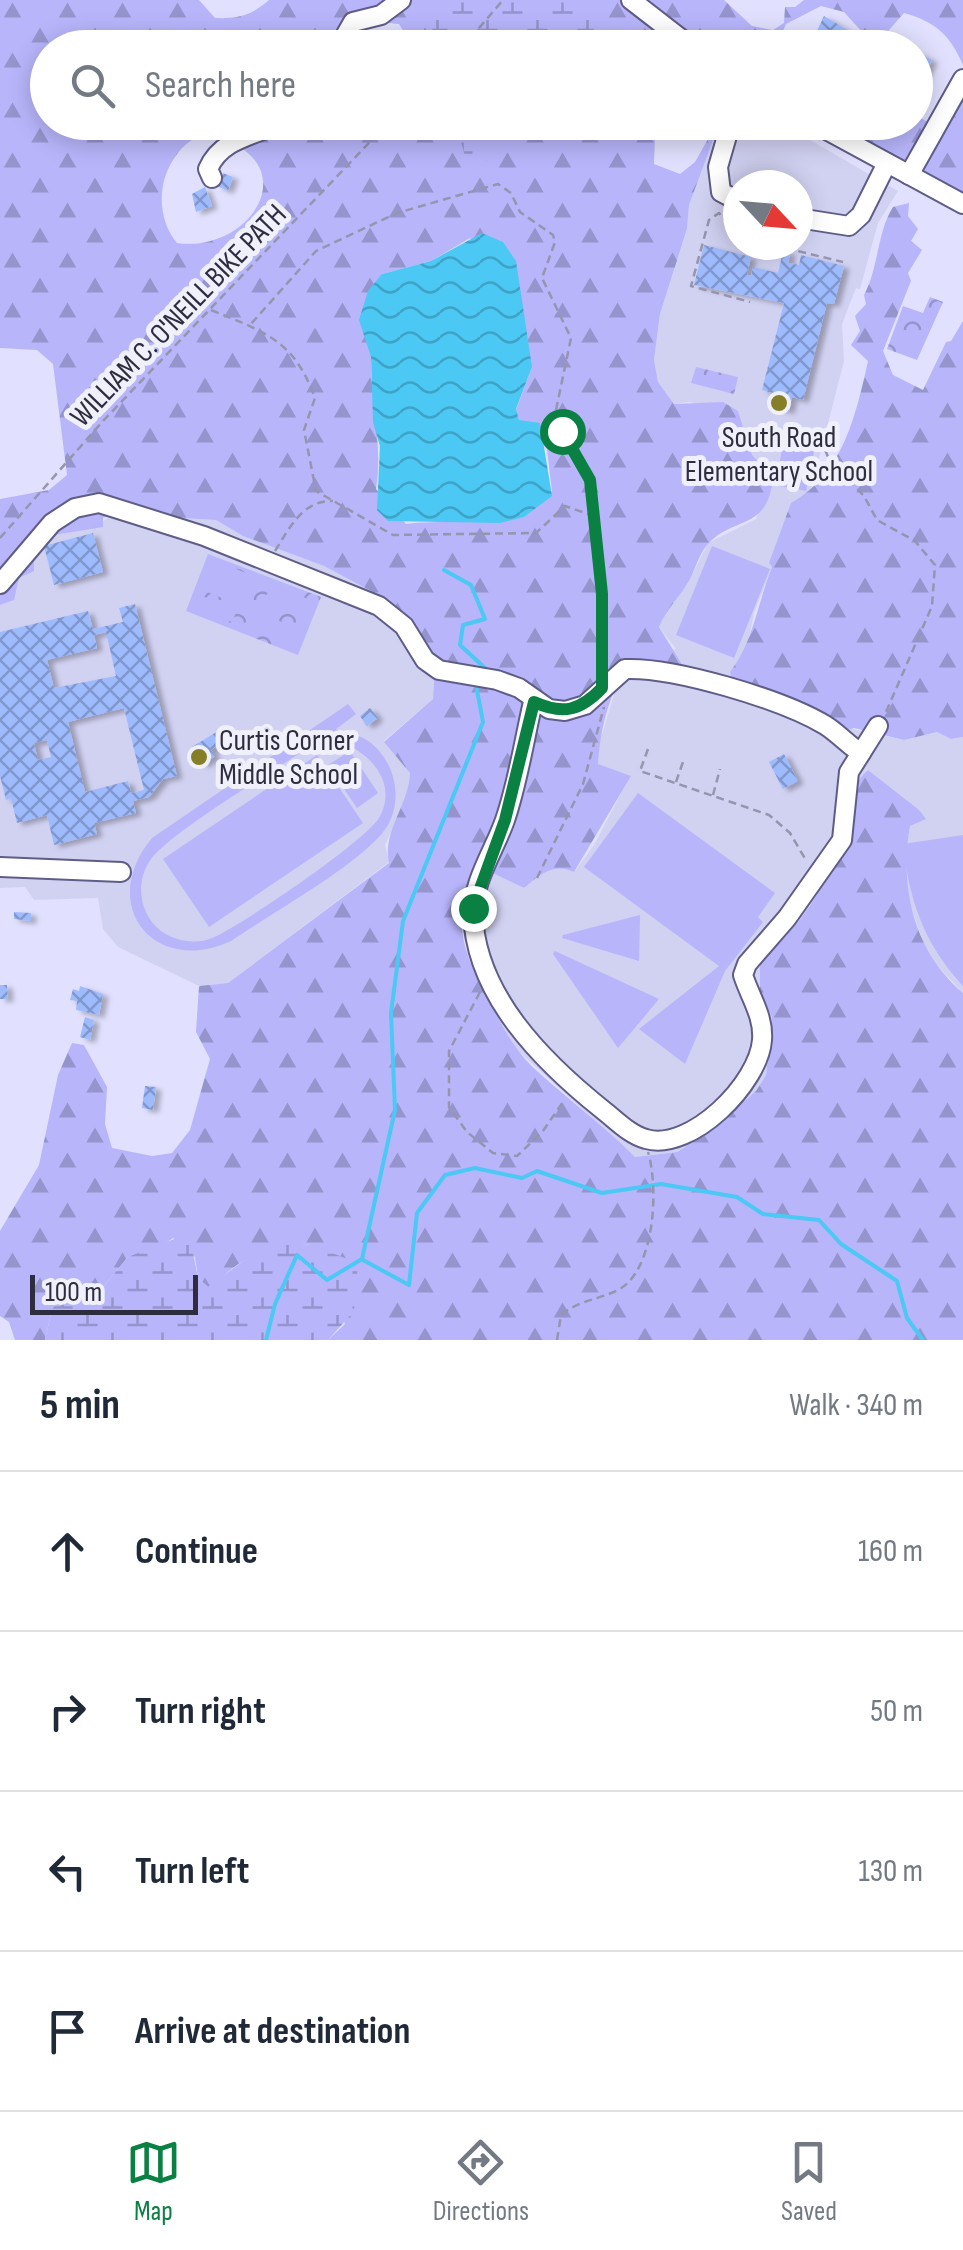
<!DOCTYPE html>
<html lang="en">
<head>
<meta charset="utf-8">
<style>
	:root { --surface:#fff; --page:#f2f2f3; --text:#1f2937; --muted:#747a83; --line:#e0e1e3; --accent:#0b8043 }
	body { margin:0; font-family:"Sofia Sans Condensed",sans-serif; background:var(--page); color:var(--text) }
	.compass { position:absolute; left:723px; top:170px; width:90px; height:90px; border-radius:50%; background:var(--surface); box-shadow:0 5px 25px #0003; rotate:116deg }
	.scale { position:absolute; left:30px; bottom:25px; width:168px; box-sizing:border-box; padding-left:10px; border:5px solid #2d2d3f; border-top:0; font-size:28px; line-height:35px; white-space:nowrap; color:#2d2d3f; -webkit-text-stroke:8px #f0f0fa; paint-order:stroke }
	.stop { position:absolute; width:30px; height:30px; margin:-22px; border:8px solid #0b8043; border-radius:50%; background:#fff }
	.stop.end { background:#0b8043; border-color:#fff; box-shadow:0 2px 10px #0008 }
	.list { margin:0; padding:0; list-style:none }
	h2 { display:flex; justify-content:space-between; align-items:center; height:130px; margin:0; padding:0 40px; font-size:42px }
	h2 small { font-size:32px; font-weight:400; color:var(--muted) }
	.list li { display:grid; grid-template-columns:65px 1fr auto; gap:30px; align-items:center; box-sizing:border-box; height:160px; padding:0 40px; border-top:2px solid var(--line) }
	.list b { display:block; font-size:38px; white-space:nowrap }
	.list em { font-size:32px; font-style:normal; color:var(--muted) }
	.icon { flex:none; width:55px; height:55px; fill:none; stroke:currentColor; stroke-width:2; stroke-linecap:round; stroke-linejoin:round }
	.map { position:relative; flex:none; width:963px; height:1340px; overflow:hidden }
	.search { position:absolute; background:var(--surface); box-shadow:0 5px 25px #0003; left:30px; right:30px; top:30px; height:110px; display:flex; align-items:center; gap:25px; box-sizing:border-box; padding:0 35px; border-radius:55px; color:var(--muted); font-size:38px }
	.sheet { height:770px; background:var(--surface) }
	nav { display:flex; justify-content:space-around; align-items:center; box-sizing:border-box; height:140px; border-top:2px solid var(--line); background:var(--surface); font-size:28px; color:var(--muted) }
	nav a { display:grid; justify-items:center; gap:5px }
	nav .on { color:var(--accent) }
	.map>svg:first-child { display:block }
	.built { fill:#d1d1f2; fill-rule:evenodd }
	.forest { fill:url(#forest-firs); fill-rule:evenodd }
	.wetland { fill:url(#wetland-marsh) }
	.park { fill:url(#park-crowns) }
	.pitch { fill:#b8b5fb; fill-rule:evenodd }
	.water { fill:url(#water-waves) }
	.lines { fill:none; stroke-linecap:round; stroke-linejoin:round }
	.stream { stroke:#4bc8f4; stroke-width:4 }
	.building { fill:url(#building-cross-hatch); fill-rule:evenodd; filter:url(#shadow) }
	.minor-casing { stroke:#5f5d88; stroke-width:22 }
	.path { stroke:#9695ae; stroke-width:2.5; stroke-dasharray:8 5; stroke-linecap:butt }
	.minor { stroke:#fff; stroke-width:18 }
	.route { stroke:#0b8043; stroke-width:12 }
	.poi-dot { fill:#858027; stroke:#f0f0fa; stroke-width:4 }
	.labels { text-anchor:middle; stroke-width:10; stroke-linejoin:round; paint-order:stroke }
	.street-label { font-size:30px; fill:#2d2d3f; stroke:#f0f0fa }
	.poi-label { font-size:30px; fill:#2d2d3f; stroke:#f0f0fa }
</style>
</head>
<body>
<div class="map">
<svg width="963" height="1340" viewBox="0 0 963 1340">
	<defs>
		<pattern id="forest-firs" width="22" height="20" patternUnits="userSpaceOnUse" patternTransform="scale(2.5)"><rect width="22" height="20" fill="#b8b5fb"/><path d="M5 1l3.5 6h-7zM16 11l3.5 6h-7z" fill="#9694cd"/></pattern>
		<pattern id="wetland-marsh" width="20" height="14" patternUnits="userSpaceOnUse" patternTransform="scale(2.5)"><rect width="20" height="14" fill="#b8b5fb"/><path d="M1 5h8M5 5V1M11 12h8M15 12V8" fill="none" stroke="#9694cd"/></pattern>
		<pattern id="park-crowns" width="20" height="18" patternUnits="userSpaceOnUse" patternTransform="scale(2.5)"><rect width="20" height="18" fill="#b8b5fb"/><path d="M2 6a3 3 0 1 1 6 0M12 15a3 3 0 1 1 6 0" fill="none" stroke="#9694cd"/></pattern>
		<pattern id="water-waves" width="16" height="10" patternUnits="userSpaceOnUse" patternTransform="scale(2.5)"><rect width="16" height="10" fill="#4bc8f4"/><path d="M0 5q4-4 8 0t8 0" fill="none" stroke="#3fa3c7"/></pattern>
		<pattern id="building-cross-hatch" width="8" height="8" patternUnits="userSpaceOnUse" patternTransform="scale(2.5)"><rect width="8" height="8" fill="#9ebbfe"/><path d="M0 0l8 8M0 8l8-8" fill="none" stroke="#8198cf"/></pattern>
		<filter id="shadow"><feDropShadow dx="5.5" dy="3" stdDeviation="2.5" flood-color="#0004"/></filter>
	</defs>
	<rect width="100%" height="100%" fill="#e1e0fe"/>
	<!-- built -->
	<g class="built">
		<path d="M724,123H781L898,191L878,223L860,289L856,288L842,324L844,361L811,490L772,567L754,613L747,648L731,673L733,683L848,728L904,740L937,732L951,739L963,737V993L928,956L907,895L904,862L910,826L925,818L867,770L829,872L809,909L760,961V993L772,1017L766,1075L756,1091L710,1131L677,1152L635,1157L514,1047L474,977L460,918L468,884L478,865L524,888L546,870L564,867L575,871L594,845L630,776L597,764L599,744L621,672L636,659L676,649L659,627L664,615L687,585L708,543L756,519L773,476L752,455L738,411L689,402L674,404L658,382L654,360L660,314L687,230L689,205L716,131ZM738,185H798V245H738Z"/>
		<path d="M112,514L216,520L243,536L324,566L389,600L435,666L433,699L384,741L410,772L409,796L385,845L389,862L228,983L199,986L118,947L103,929L98,898L34,900L25,887L0,888V605L13,600L19,578L33,567V547L41,537L85,526L95,528Z"/>
	</g>
	<!-- forest -->
	<g class="forest">
		<path d="M0,0H199L215,18C238,19 252,15 269,0H724L752,26L773,30L784,23L785,7H795L804,0H963V65C950,35 936,22 904,13L874,47H860L863,33L844,12L821,6L786,24L776,47H694L656,21L642,47H413L399,24L346,19L327,39L326,47L48,48V122H333C346,132 360,130 374,122L643,123L655,135L654,164L680,174L695,162L717,123H724L716,132L689,205L687,229L660,314L654,360L658,382L674,404L723,402L738,411L752,455L773,476C769,532 733,515 707,545C699,554 695,570 689,581C680,597 666,609 659,627L686,671L637,659C610,682 600,730 598,764L631,776L574,872C553,862 540,875 524,888L478,866C446,923 466,956 493,1008C505,1032 517,1053 537,1071C569,1100 604,1126 635,1157L677,1152L710,1131L756,1091L766,1075L772,1017L760,994V961C788,936 813,908 828,873C842,842 841,794 868,770L919,810L926,819L910,826C899,887 914,952 963,993V1340H328L345,1324L311,1245C290,1243 251,1254 233,1268C223,1275 220,1282 208,1287L198,1278L195,1257L173,1238L154,1251L128,1257L104,1286L64,1295L52,1309L45,1340H15L9,1322L0,1316V1231L39,1165L58,1075L72,1043L84,1045L107,1087L105,1124L112,1148L152,1156L172,1153L190,1130L210,1059L196,1032L199,986L228,983L389,863C382,831 409,805 410,773L384,742L433,699L435,666L388,600L324,566L243,536L216,520L112,514L103,518V527L41,537L34,547V571L19,578L14,600L0,605V499L49,490L67,475L53,364L37,350L0,348ZM202,134C312,154 255,254 177,243C149,209 161,153 202,134ZM470,238L532,367L516,410L519,420L547,449L552,492C514,532 456,518 406,524L376,489C383,446 371,405 371,362C371,333 378,303 382,274L431,261Z"/>
		<path d="M963,71V203L812,123L916,122V115L931,124Z"/>
		<path d="M909,203L908,216L918,229L911,241L922,250L908,273L911,281L883,351L893,375L923,390L946,342L951,341L963,321V737L951,739L937,732L904,740L854,728L844,731L733,683L730,672C753,643 758,602 772,567L769,563L791,503C843,474 856,415 868,361L851,345L860,331L855,316L866,304L864,295C879,267 877,232 893,207Z"/>
	</g>
	<!-- wetland -->
	<g class="wetland">
		<path d="M441,0H603L588,47H437L427,9Z"/>
		<path d="M456,123L527,122L528,123L470,175Z"/>
		<path d="M182,1236L191,1243L198,1278L208,1287L268,1243L311,1245L358,1263L354,1311L328,1340H45L52,1309L64,1295L104,1286L128,1257Z"/>
	</g>
	<!-- park -->
	<g class="park">
		<path d="M930,297L943,302L917,360L887,349L903,306L923,313Z"/>
		<path d="M696,367L738,377L734,394L691,383Z"/>
		<path d="M784,440L815,447L806,491L775,485Z"/>
		<path d="M208,554L321,597L298,655L186,611Z"/>
	</g>
	<!-- pitch -->
	<g class="pitch">
		<path d="M712,546L770,569L734,658L676,635Z"/>
		<path d="M214,560L251,575L246,587L209,572Z"/>
		<path d="M207,577L244,592L239,605L202,590Z"/>
		<path d="M271,584L308,599L302,615L264,601Z"/>
		<path d="M200,595L237,610L232,622L195,607Z"/>
		<path d="M260,613L296,628L290,644L253,630Z"/>
		<path d="M348,704L356,714L336,729C348,733 361,735 371,743C400,767 405,812 377,839C344,873 272,913 231,941C153,977 97,904 152,838ZM340,742C370,752 399,784 379,818C364,842 241,926 212,938C196,945 175,941 161,931C140,915 135,884 149,862C165,835 271,773 303,751L315,745Z"/>
		<path d="M350,751L378,793L357,808L328,765Z"/>
		<path d="M317,755L363,823L209,927L163,859Z"/>
		<path d="M638,793L775,893L758,917L763,922L725,971L685,1064L639,1029L719,966L584,867Z"/>
		<path d="M963,835V986C924,944 909,900 903,844Z"/>
		<path d="M640,915L639,961L562,938L563,935Z"/>
		<path d="M555,951L659,999L618,1048L553,954Z"/>
	</g>
	<!-- water -->
	<path class="water" d="M482,233L503,242L516,261L532,367L516,409L519,420L540,423L552,496L524,517L500,523L388,521L377,510L380,446L373,422L371,357L359,320L368,291L382,274L431,261Z"/>
	<g class="lines">
		<!-- stream -->
		<g class="stream">
			<path d="M444,570L471,585L485,619L463,625L460,645L485,668"/>
			<path d="M363,1260L409,1285L417,1213L445,1175L475,1168L522,1178L537,1171L602,1193L661,1184L737,1197L763,1214L819,1220L841,1244L897,1281L907,1318L923,1340"/>
			<path d="M266,1340L275,1304L297,1255L327,1280L362,1259L395,1110L391,1013L403,921L483,722L476,685"/>
		</g>
	</g>
	<!-- building -->
	<g class="building">
		<path d="M824,16L851,32L843,46L816,33Z"/>
		<path d="M916,52L932,60L924,77L916,73Z"/>
		<path d="M223,173L233,177L228,191L217,186Z"/>
		<path d="M205,187L212,206L196,212L192,194Z"/>
		<path d="M704,245L751,257L747,275L751,276L753,267L778,273L783,251L790,253L788,263L799,265L801,255L844,266L834,304L827,303L803,400L792,397L789,411L770,406L773,393L762,390L784,303L694,285Z"/>
		<path d="M93,533L103,572L54,585L44,546Z"/>
		<path d="M135,604L177,776L163,779L149,797L133,801L136,813L94,823L97,834L54,845L47,815L17,823L11,798L6,800L0,776V632L88,611L93,629L123,622L119,608ZM106,632L116,676L54,688L47,660L97,648L94,635ZM124,708L144,790L131,793L128,781L85,792L68,722ZM47,740L51,757L38,760L34,743Z"/>
		<path d="M370,708L378,718L367,726L360,716Z"/>
		<path d="M223,728L230,738L211,750L215,756L203,765L192,747Z"/>
		<path d="M784,754L798,781L783,789L769,762Z"/>
		<path d="M14,912L31,913V921L14,919Z"/>
		<path d="M0,985H7L8,999H0Z"/>
		<path d="M80,986L103,994L99,1015L76,1010L77,1001L70,1000L73,989L79,991Z"/>
		<path d="M85,1017L94,1020L90,1040L80,1037Z"/>
		<path d="M145,1086L156,1087L153,1110L142,1108Z"/>
	</g>
	<g class="lines">
		<!-- minor casing -->
		<g class="minor-casing">
			<g id="minor">
				<path d="M631,0L693,48"/>
				<path d="M338,48L353,22L381,15L401,0"/>
				<path d="M731,122L718,167L721,192L738,201"/>
				<path d="M812,122L963,204"/>
				<path d="M909,175L963,79"/>
				<path d="M212,178L208,169C221,138 256,135 284,122"/>
				<path d="M798,218L849,226L861,215L887,163"/>
				<path d="M0,584L52,523L75,508L99,503L204,536L379,606L404,626L425,660L439,670L497,680L519,688L549,709L565,711L585,705L625,669C674,667 781,699 825,725C838,733 848,745 861,753"/>
				<path d="M533,702C524,741 518,782 505,820C495,849 473,881 473,913C475,995 543,1062 603,1110C616,1120 630,1135 646,1139C691,1152 759,1083 762,1040C764,1016 750,997 743,975L747,964L787,918L842,840L849,772L878,726"/>
				<path d="M0,867L121,872"/>
			</g>
		</g>
		<!-- path -->
		<g class="path">
			<path d="M462,48L503,0"/>
			<path d="M738,234L719,213L709,220L691,286L750,302"/>
			<path d="M773,245L843,262"/>
			<path d="M211,310C265,332 294,340 315,398L304,430L316,491L393,535L536,533L565,506L591,515L590,481L556,410L571,338L542,278L555,242L553,235L520,212L511,193L498,184L397,213L316,251L250,325"/>
			<path d="M820,437L828,457L864,496L877,520L915,541L935,565L932,606L886,712"/>
			<path d="M591,517L601,595L600,673"/>
			<path d="M0,538L103,421L389,122"/>
			<path d="M275,551C290,527 303,500 333,501"/>
			<path d="M648,749L640,771L769,815L790,833L807,862"/>
			<path d="M676,782L684,759"/>
			<path d="M713,795L720,769"/>
			<path d="M537,878L583,784L604,707"/>
			<path d="M480,992L449,1051V1107L467,1132L493,1153L517,1156L543,1131L565,1099"/>
			<path d="M557,1340L561,1315C579,1300 598,1300 618,1290C655,1271 659,1188 648,1152"/>
		</g>
		<!-- minor -->
		<use href="#minor" class="minor"/>
	</g>
	<g class="lines">
		<!-- route -->
		<path class="route" d="M473,908L505,820L534,702C563,715 580,711 602,688V594L590,480L562,431"/>
	</g>
	<!-- markers -->
	<g class="poi-dot">
		<circle cx="779" cy="403" r="10"/>
		<circle cx="199" cy="757" r="10"/>
	</g>
	<g class="labels">
		<!-- street labels -->
		<g class="street-label">
			<text transform="translate(178 315) rotate(-46)" y="10">WILLIAM C. O'NEILL BIKE PATH</text>
		</g>
		<!-- poi labels -->
		<g class="poi-label">
			<text x="779" y="447">South Road<tspan x="779" dy="34">Elementary School</tspan></text>
			<text x="219" y="750" text-anchor="start">Curtis Corner<tspan x="219" dy="34">Middle School</tspan></text>
		</g>
	</g>
</svg>
<svg class="compass" viewBox="-18 -18 36 36"><path d="M0-13l5 13h-10z" fill="#e53935"/><path d="M0 13l5-13h-10z" fill="#747a83"/></svg>
<div class="scale">100 m</div>
<div class="stop" style="left:562px;top:431px"></div>
<div class="stop end" style="left:473px;top:908px"></div>
<div class="search"><svg class="icon" aria-label="search" viewBox="0 0 24 24"><circle cx="10" cy="10" r="6"/><path d="M15 15l6 6"/></svg>Search here</div>
</div>
<section class="sheet">
<h2>5 min<small>Walk · 340 m</small></h2>
<ul class="list">
<li><svg class="icon" aria-label="ahead" viewBox="0 0 24 24"><path d="M12 20V5M6 11l6-6 6 6"/></svg><div><b>Continue</b></div><em>160 m</em></li>
<li><svg class="icon" aria-label="right" viewBox="0 0 24 24"><path d="M7 20v-9h11M14 6l5 5-5 5"/></svg><div><b>Turn right</b></div><em>50 m</em></li>
<li><svg class="icon" aria-label="left" viewBox="0 0 24 24"><path d="M17 20v-9H6M10 6l-5 5 5 5"/></svg><div><b>Turn left</b></div><em>130 m</em></li>
<li><svg class="icon" aria-label="arrive" viewBox="0 0 24 24"><path d="M6 21V4h12l-3 4 3 4H6"/></svg><div><b>Arrive at destination</b></div></li>
</ul>
</section>
<nav>
<a class="on"><svg class="icon" aria-label="map" viewBox="0 0 24 24"><path d="M3 6l6-2 6 2 6-2v14l-6 2-6-2-6 2zM9 4v14M15 6v14"/></svg>Map</a>
<a><svg class="icon" aria-label="directions" viewBox="0 0 24 24"><path d="M12 3l9 9-9 9-9-9zM9 14v-3h6M13 9l2 2-2 2"/></svg>Directions</a>
<a><svg class="icon" aria-label="saved" viewBox="0 0 24 24"><path d="M7 4h10v16l-5-4-5 4z"/></svg>Saved</a>
</nav>
</body>
</html>
